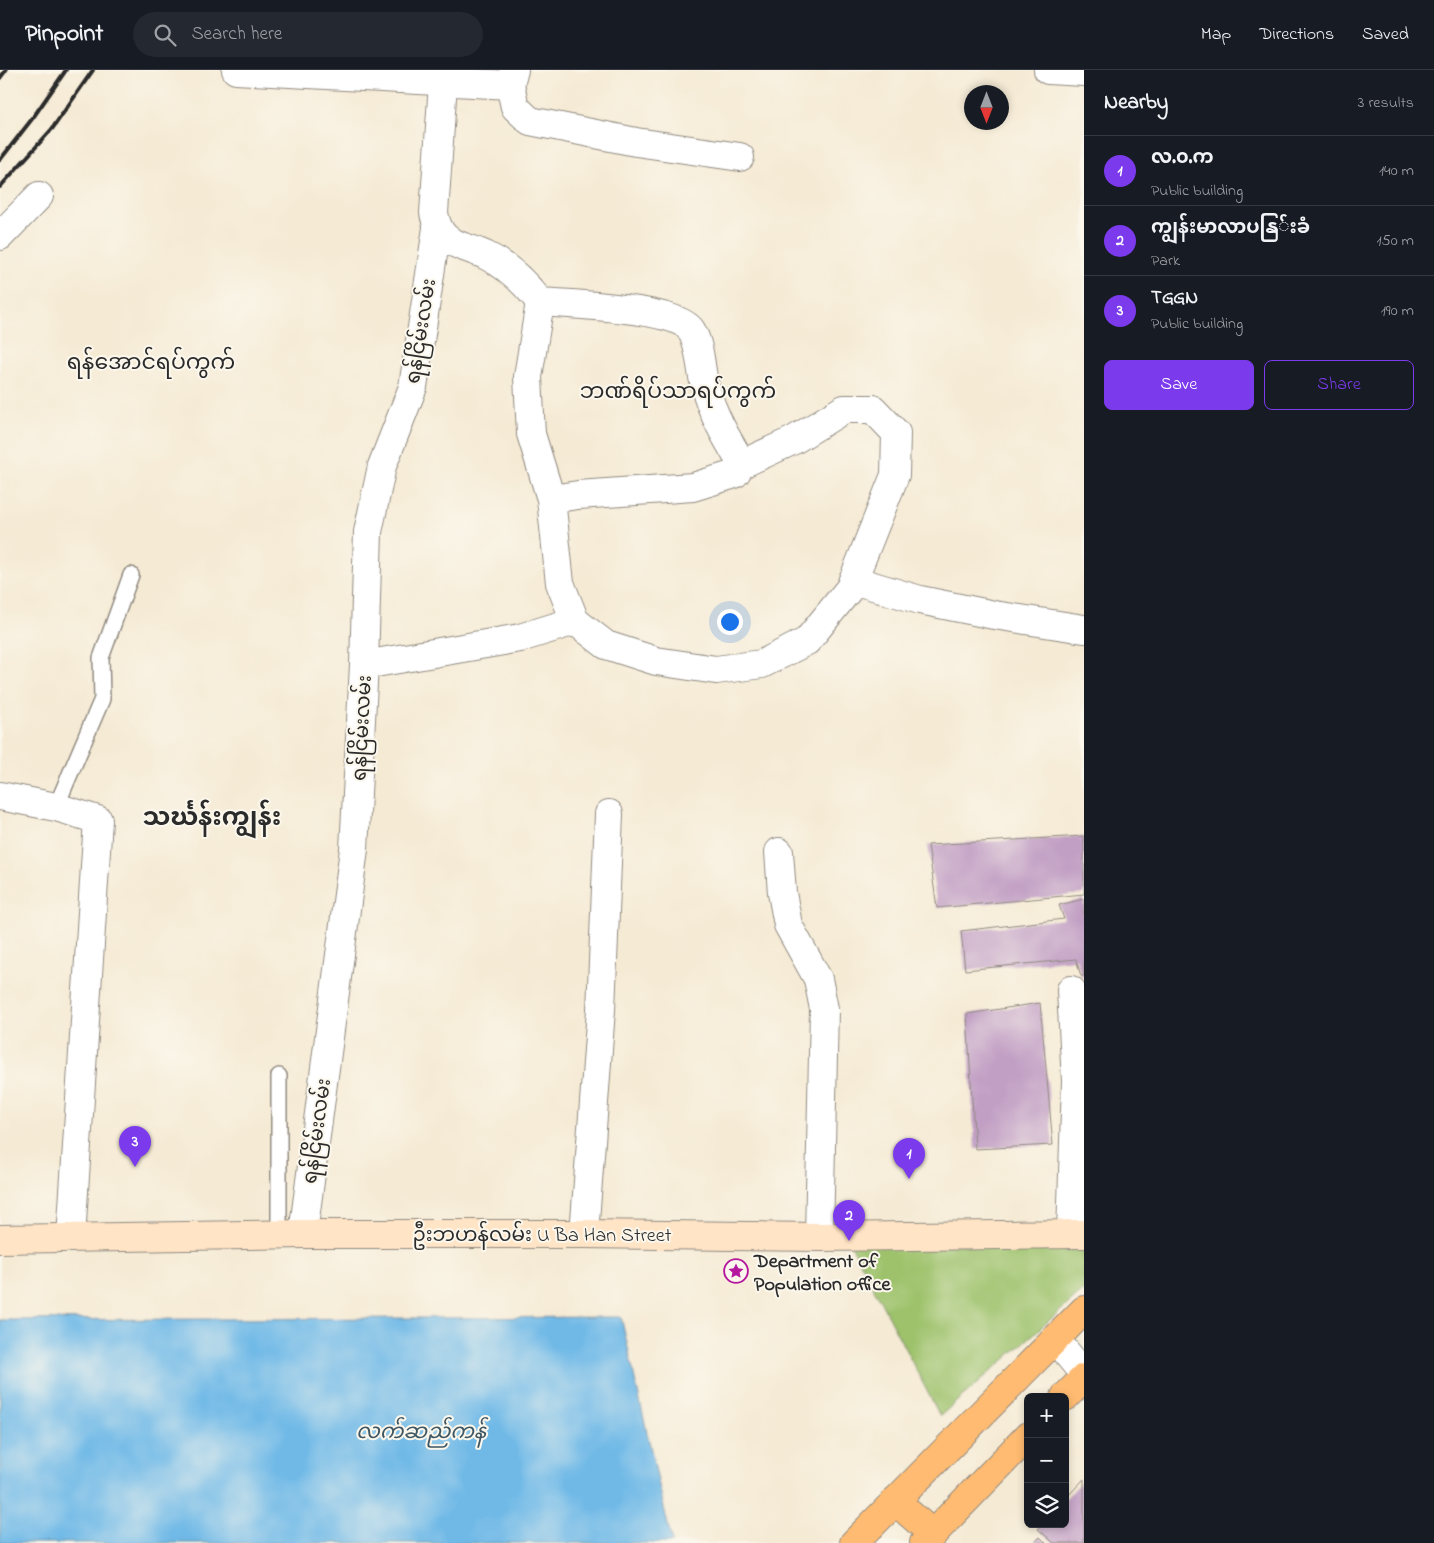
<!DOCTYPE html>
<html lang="en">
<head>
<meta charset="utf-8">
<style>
	:root { --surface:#171b24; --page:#242831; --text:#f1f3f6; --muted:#9ea1a6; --line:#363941; --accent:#7c3aed }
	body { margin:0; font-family:"Indie Flower","Noto Sans Myanmar",sans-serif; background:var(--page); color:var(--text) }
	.controls { position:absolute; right:15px; bottom:15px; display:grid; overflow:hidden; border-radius:8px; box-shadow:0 2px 8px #0003 }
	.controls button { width:45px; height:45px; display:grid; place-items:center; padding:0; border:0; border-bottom:1px solid var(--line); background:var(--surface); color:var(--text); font:25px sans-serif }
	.compass { position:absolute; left:964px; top:15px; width:45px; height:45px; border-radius:50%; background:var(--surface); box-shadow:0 2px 8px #0003; rotate:180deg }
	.you { position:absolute; left:729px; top:551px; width:18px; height:18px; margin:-12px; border:4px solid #fff; border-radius:50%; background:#1a73e8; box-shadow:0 0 0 8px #1a73e833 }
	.badge { display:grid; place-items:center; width:32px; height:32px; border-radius:50%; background:var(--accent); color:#fff; font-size:16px; font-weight:700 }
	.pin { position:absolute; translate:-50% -41px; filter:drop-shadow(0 1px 2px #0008) }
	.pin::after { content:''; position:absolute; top:26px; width:18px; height:15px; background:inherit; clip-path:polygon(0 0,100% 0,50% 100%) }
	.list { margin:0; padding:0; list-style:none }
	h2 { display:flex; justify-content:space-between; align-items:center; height:65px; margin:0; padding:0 20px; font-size:21px }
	h2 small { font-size:16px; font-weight:400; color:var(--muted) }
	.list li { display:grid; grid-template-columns:32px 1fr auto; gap:15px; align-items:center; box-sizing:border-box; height:70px; padding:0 20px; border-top:1px solid var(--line) }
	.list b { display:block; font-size:19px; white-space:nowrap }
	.list p { margin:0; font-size:16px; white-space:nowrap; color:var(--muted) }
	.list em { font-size:16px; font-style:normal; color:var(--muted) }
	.actions { display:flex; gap:10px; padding:15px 20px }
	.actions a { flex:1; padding:11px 0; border:1px solid var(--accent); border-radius:8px; text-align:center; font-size:18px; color:var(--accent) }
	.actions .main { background:var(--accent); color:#fff }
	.icon { flex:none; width:28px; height:28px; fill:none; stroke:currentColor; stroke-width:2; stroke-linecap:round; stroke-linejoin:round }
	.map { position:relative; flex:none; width:1084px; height:1473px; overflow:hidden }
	header { display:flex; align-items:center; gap:30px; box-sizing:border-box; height:70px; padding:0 25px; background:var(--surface); border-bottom:1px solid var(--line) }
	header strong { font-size:24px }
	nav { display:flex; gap:28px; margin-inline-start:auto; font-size:18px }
	.search { width:350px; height:45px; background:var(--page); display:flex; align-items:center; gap:12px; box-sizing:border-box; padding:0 18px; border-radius:28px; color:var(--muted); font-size:19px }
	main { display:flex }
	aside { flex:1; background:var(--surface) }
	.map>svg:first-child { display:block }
	.green { fill:#9ec26c; stroke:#64764c }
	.water { fill:#6fb9e7; stroke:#4d7289 }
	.building { fill:#c19fc4 }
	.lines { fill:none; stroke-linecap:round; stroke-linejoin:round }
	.lane-casing { stroke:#908a80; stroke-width:18 }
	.street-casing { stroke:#908a80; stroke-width:30 }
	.secondary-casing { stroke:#908a80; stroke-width:30 }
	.primary-casing { stroke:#908a80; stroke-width:30 }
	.lane { stroke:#fff; stroke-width:15 }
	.street { stroke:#fff; stroke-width:28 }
	.secondary { stroke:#ffe4c6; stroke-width:28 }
	.primary { stroke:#ffbb71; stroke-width:28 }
	.rail { stroke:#2b2b2b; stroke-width:4 }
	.labels { text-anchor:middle; stroke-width:4; stroke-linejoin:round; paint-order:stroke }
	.street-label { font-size:20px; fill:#2b2b2b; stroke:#fbf7ec }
	.poi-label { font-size:20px; font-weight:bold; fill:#2b2b2b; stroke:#fbf7ec; text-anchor:start }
	.water-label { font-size:21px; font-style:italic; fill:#3f5663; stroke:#fbf7ec }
	.quarter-label { font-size:22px; fill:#2b2b2b; stroke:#fbf7ec }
	.district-label { font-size:25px; font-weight:bold; fill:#2b2b2b; stroke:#fbf7ec }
</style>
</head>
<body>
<header>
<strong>Pinpoint</strong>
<div class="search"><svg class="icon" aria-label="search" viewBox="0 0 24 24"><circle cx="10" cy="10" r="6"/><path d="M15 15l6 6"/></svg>Search here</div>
<nav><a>Map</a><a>Directions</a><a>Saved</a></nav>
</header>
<main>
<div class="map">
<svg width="1084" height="1473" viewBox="0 0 1084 1473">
	<rect width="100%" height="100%" fill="#fbf7ec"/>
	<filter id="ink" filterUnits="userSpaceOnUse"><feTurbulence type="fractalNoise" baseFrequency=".02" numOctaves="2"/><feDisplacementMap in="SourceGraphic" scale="10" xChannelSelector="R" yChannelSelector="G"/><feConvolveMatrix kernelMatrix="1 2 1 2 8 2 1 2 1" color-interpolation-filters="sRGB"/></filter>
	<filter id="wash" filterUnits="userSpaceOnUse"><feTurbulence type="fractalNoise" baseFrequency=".0096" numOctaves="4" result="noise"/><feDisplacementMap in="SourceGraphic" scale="20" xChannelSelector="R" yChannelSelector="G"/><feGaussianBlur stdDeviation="1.12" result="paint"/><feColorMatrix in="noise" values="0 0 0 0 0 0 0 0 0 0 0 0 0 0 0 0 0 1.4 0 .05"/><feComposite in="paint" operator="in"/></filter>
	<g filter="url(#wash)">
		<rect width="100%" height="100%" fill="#f5ead4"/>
		<!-- green -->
		<path class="green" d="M849,1171L1084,1179V1220L940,1346Z"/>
		<!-- water -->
		<path class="water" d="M621,1247L672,1473H0V1250Z"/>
		<g id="blocks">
			<!-- building -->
			<g class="building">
				<path d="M1084,766V824L937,838L928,775Z"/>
				<path d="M1084,829V906H1081L1076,889L965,900L961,861L1064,849L1059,835Z"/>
				<path d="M1040,933L1053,1075L975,1079L967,944Z"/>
				<path d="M1084,1409V1473H1054L1038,1459L1042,1454H1065V1429Z"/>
				<path d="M1040,1467L1046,1473H1034Z"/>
			</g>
		</g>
	</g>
	<g filter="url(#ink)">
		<use href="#blocks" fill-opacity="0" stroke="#908a80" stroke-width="1"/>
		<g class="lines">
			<!-- lane casing -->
			<g class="lane-casing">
				<g id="lane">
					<path d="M56,737L102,629L101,588L131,505"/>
					<path d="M279,1165V1006"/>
				</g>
			</g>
			<!-- street casing -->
			<g class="street-casing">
				<g id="street">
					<path d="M236,0L510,15L514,0"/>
					<path d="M1048,0L1084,2"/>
					<path d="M443,13L434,143C440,178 462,173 487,186C508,196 526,214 540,232C569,234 676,238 691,260C701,276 700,298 705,316C712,344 727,369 742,394"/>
					<path d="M510,15L515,37L530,51L636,72L740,87"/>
					<path d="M0,166L39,126"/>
					<path d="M540,232L528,307L531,364L551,429L560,513L575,551L606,575L656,591L716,600L762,594L807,571L850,518L895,405L896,363L873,339H844L794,370L742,394L735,404L693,417L578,425L551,429"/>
					<path d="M853,510L920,530L994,545L1084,559"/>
					<path d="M364,595L520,568L575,551"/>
					<path d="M0,726L56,737L98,750L71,1168"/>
					<path d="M779,782L782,823L788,855L818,909L824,939L819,1167"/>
					<path d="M1071,920L1076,1011L1071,1164"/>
					<path d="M303,1164L354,779L364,595L368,462L382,396L413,317L437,158"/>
					<path d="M584,1164L601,940L609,744"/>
					<path d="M1055,1269L1084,1304"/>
				</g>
			</g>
			<!-- secondary casing -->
			<g class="secondary-casing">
				<path id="secondary" d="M0,1169L303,1164H584L819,1167L1084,1164"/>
			</g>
			<!-- primary casing -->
			<g class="primary-casing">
				<g id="primary">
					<path d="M1065,1327L1084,1308"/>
					<path d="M895,1431L933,1464"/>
					<path d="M854,1473L1084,1240"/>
					<path d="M924,1473L1028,1366"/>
				</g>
			</g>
			<!-- lane -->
			<use href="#lane" class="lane"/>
			<!-- street -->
			<use href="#street" class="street"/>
			<!-- secondary -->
			<use href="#secondary" class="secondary"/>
			<!-- primary -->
			<use href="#primary" class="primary"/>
			<!-- rail -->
			<g class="rail">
				<path d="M0,8L6,0"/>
				<path d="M0,90L32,49L66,0"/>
				<path d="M0,117L52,59L93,0"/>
			</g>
		</g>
	</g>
	<!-- icons -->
	<defs>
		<g id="sight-ring" transform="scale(1.25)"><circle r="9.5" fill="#fbf7ec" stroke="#b5179e" stroke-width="1.5"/><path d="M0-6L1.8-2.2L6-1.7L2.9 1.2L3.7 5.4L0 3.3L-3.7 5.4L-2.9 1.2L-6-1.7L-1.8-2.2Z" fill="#b5179e"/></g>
	</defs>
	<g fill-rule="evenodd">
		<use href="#sight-ring" x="736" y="1201"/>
	</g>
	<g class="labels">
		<!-- street labels -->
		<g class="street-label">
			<text transform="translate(420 261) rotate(-81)" y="7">ရန်ငြိမ်းလမ်း</text>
			<text transform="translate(361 658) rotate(-87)" y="7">ရန်ငြိမ်းလမ်း</text>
			<text transform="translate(316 1061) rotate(-82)" y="7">ရန်ငြိမ်းလမ်း</text>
			<text x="542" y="1171">ဦးဘဟန်လမ်း U Ba Han Street</text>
		</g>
		<!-- poi labels -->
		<g class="poi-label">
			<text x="754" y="1197">Department of<tspan x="754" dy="23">Population office</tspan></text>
		</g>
		<!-- water labels -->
		<g class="water-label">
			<text x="421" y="1368">လက်ဆည်ကန်</text>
		</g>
		<!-- quarter labels -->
		<g class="quarter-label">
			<text x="151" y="299">ရန်အောင်ရပ်ကွက်</text>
			<text x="678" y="328">ဘဏ်ရိပ်သာရပ်ကွက်</text>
		</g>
		<!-- district labels -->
		<g class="district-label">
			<text x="212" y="755">သင်္ဃန်းကျွန်း</text>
		</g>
	</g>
</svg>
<div class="controls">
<button>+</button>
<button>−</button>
<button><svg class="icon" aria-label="layers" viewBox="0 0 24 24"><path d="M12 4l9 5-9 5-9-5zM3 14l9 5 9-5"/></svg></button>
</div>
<svg class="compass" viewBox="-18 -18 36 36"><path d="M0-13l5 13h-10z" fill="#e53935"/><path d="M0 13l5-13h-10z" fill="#9ea1a6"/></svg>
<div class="you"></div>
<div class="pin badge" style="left:909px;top:1109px">1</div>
<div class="pin badge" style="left:849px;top:1171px">2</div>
<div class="pin badge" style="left:135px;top:1097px">3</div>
</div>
<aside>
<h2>Nearby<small>3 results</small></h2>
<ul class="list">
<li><span class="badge">1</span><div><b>လ.၀.က</b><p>Public building</p></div><em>140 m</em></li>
<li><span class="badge">2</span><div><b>ကျွန်းမာလာပနြ်းခံ</b><p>Park</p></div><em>150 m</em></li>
<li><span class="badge">3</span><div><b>TGGN</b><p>Public building</p></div><em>190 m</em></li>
</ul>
<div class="actions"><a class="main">Save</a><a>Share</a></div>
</aside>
</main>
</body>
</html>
